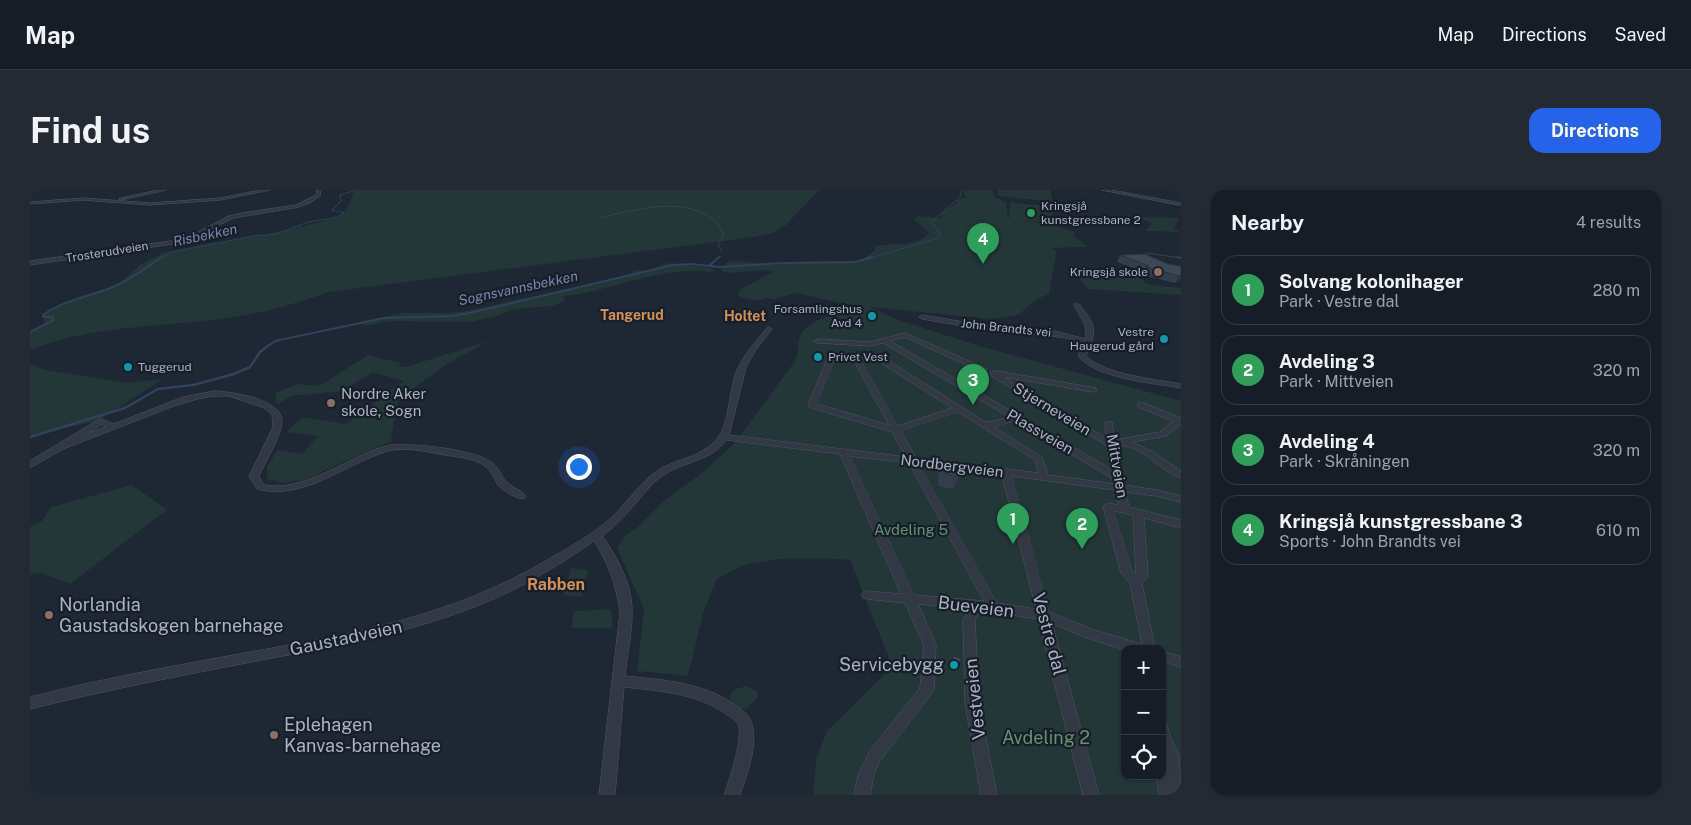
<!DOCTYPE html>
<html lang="en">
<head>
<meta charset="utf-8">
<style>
	:root { --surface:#161d27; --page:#232a33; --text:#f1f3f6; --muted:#9ea2a7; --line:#353b44; --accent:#2563eb }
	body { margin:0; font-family:"Public Sans",sans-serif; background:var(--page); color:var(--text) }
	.controls { position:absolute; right:15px; bottom:15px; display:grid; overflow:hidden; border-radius:10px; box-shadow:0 1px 4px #0004 }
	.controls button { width:45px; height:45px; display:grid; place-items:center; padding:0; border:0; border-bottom:1px solid var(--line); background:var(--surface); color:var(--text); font:25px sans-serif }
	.you { position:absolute; left:548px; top:276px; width:18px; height:18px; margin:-12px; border:4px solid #fff; border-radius:50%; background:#1a73e8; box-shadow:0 0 0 8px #1a73e833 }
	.badge { display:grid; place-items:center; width:32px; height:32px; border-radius:50%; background:var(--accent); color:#fff; font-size:16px; font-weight:700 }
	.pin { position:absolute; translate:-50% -41px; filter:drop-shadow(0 1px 2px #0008) }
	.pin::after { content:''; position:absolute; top:26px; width:18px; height:15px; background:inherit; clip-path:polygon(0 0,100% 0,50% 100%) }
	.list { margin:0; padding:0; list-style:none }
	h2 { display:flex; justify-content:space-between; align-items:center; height:65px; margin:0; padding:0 20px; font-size:21px }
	h2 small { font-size:16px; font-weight:400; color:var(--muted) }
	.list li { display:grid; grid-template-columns:32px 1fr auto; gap:15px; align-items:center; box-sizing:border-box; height:70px; margin:0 10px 10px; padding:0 10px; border:1px solid var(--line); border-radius:15px }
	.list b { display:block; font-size:19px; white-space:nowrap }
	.list p { margin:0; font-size:16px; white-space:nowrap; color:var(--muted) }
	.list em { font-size:16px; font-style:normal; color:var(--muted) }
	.icon { flex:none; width:28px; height:28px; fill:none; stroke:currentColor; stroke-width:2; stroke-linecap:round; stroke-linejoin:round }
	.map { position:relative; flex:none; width:1151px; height:605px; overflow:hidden; border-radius:15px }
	header { display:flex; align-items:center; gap:30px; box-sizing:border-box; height:70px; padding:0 25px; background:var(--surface); border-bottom:1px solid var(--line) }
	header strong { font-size:24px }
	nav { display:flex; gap:28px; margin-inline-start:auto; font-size:18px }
	.intro { display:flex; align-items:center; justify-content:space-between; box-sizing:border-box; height:120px; padding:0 30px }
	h1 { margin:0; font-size:35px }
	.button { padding:12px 22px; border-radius:15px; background:var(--accent); color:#fff; font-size:18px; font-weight:700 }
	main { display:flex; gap:30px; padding:0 30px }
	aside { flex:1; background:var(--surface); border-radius:15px; box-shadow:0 1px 4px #0004 }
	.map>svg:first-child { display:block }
	.green { fill:#233638; fill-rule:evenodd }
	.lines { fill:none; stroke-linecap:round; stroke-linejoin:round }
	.stream-far2 { stroke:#31425c; stroke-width:1 }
	.stream-far1 { stroke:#31425c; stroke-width:2 }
	.stream { stroke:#31425c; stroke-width:2.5 }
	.minor-casing { stroke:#4f5663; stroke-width:1 }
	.minor { fill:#323945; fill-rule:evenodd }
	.wall { fill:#343d4b }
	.shaded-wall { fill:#2a323d }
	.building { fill:#3c4757; stroke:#2a323d }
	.leisure-dot { fill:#2e9e5b; stroke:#171e29; stroke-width:2 }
	.education-dot { fill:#8d6e63; stroke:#171e29; stroke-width:2 }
	.culture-dot { fill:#0f9aa8; stroke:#171e29; stroke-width:2 }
	.labels { text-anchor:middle; stroke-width:4.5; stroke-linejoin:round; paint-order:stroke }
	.far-poi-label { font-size:12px; fill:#abb3c3; stroke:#171e29; text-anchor:start }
	.far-street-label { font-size:12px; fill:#abb3c3; stroke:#171e29 }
	.far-water-label { font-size:14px; font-style:italic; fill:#7389ab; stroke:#171e29 }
	.far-neighbourhood-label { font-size:14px; font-weight:bold; fill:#d29057; stroke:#171e29 }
	.poi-label { font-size:15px; fill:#abb3c3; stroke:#171e29; text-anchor:start }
	.street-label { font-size:15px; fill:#abb3c3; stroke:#171e29 }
	.park-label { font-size:15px; fill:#649270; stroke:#171e29 }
	.neighbourhood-label { font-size:16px; font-weight:bold; fill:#d29057; stroke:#171e29 }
	.near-poi-label { font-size:18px; fill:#abb3c3; stroke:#171e29; text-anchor:start }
	.near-street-label { font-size:18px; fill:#abb3c3; stroke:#171e29 }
	.near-park-label { font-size:18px; fill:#649270; stroke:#171e29 }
</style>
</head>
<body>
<header>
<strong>Map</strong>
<nav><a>Map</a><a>Directions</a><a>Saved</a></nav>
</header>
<div class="intro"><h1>Find us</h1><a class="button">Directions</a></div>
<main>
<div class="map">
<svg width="1151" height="605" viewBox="0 0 1151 605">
	<rect width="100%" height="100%" fill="#1e2734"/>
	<!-- green -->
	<g class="green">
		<path d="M324,0H789L756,35L743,43L724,47L299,102C271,112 241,121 211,126C141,138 66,133 0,160V141L14,134L13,125L43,109L86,96L111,74L133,63L258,40L309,27L319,15Z"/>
		<path d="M934,0H962L965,7L976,12L978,28H979L980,12L1022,17L1024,34L984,29L1025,35L1045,42L1043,45L1058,57L1022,58L1027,62L1019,104L1007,109L988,125L961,129L839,117L871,131L953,157L1151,211V605H783L786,569L797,541L856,483L858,466L820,370C785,368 750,366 715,375C706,378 696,384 687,389L673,423L658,486L607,481L614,419L587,358L596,345L607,338L634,311L672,283L704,254L765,171C769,163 767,152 771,144C781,127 813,123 832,118L766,103L745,109L736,108L727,111L708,106L710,100L742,82L737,80L698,83L693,82L691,78L698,72L710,71L729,73L819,72L834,69L844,61L846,56C864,52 886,58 899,43L884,29L888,26L911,28V23L927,13L925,11L936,7L933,2ZM1095,459H1132V586H1095Z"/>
		<path d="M968,0H1020L1023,12L968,6Z"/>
		<path d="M1106,27L1149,28L1144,39L1151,42L1116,41L1122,33Z"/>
		<path d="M638,73L682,78L685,83C676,82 666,80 657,81C615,83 576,102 534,106L535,111L522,116L484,119L467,126L440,132L360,131L336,136L328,133L373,123H418L437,121L594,86L602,83L605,80L615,81Z"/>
		<path d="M1039,75L1050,76L1062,86L1100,85L1111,89L1117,94L1151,98V105L1058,99Z"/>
		<path d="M458,151L414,176L368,209L361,248L363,251L337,261L277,289L255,293L237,289V276L248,260L272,264L288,246L257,242L272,227L316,234L374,191L342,182L313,201L262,206L247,214L245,203L267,194L289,196L338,165L371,173L368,176L376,177Z"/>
		<path d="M0,174L15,180L97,193L133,189L68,231L0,245Z"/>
		<path d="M102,295L137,320L40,394L11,383L0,385V337L12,331L21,317Z"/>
		<path d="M541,378L558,380L552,407L533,405Z"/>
		<path d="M579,419L581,421L583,435L581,438H542L543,423L547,421Z"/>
		<path d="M716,496L727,501V508L716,519C708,519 701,516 700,507L703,500Z"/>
	</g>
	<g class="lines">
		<!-- stream-far2 -->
		<g class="stream-far2">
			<path d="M569,28C605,20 660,3 689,35C691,38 692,42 694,45L688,53"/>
			<path d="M690,54L688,56L692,61"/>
			<path d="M1116,63L1151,68"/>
			<path d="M130,69L141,62L229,45C247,47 262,37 279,32C293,28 300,32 314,23L302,20L311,11L310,5L326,0"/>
			<path d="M688,69L691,66"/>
			<path d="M837,69L908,48L910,44L902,32L930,7L932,0"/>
		</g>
		<!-- stream-far1 -->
		<g class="stream-far1">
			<path d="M1147,67L1151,68"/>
			<path d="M680,75L689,67"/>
			<path d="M0,142L24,130L22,127H14L13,125C35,109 61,107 85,96C102,89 117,77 132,67"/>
			<path d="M237,157L245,151L354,128L423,126L444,122L643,75L661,74L689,77L753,73L826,72L841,67"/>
		</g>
		<!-- stream -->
		<path class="stream" d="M0,247L95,218L128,199L163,195L204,184L220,177L230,162L239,155"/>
		<!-- minor casing -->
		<g class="minor-casing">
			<g id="minor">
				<path d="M128,0H136L91,10L89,9Z"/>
				<path d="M231,0H240L190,10L120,15L53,10L0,14V12L53,8L120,13L190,8Z"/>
				<path d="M287,0H291L290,6L280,13L269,17L203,28L156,52L0,75V71L155,49L199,26L212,23L266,15L286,5Z"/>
				<path d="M1072,0H1081L1151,13V15Z"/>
				<path d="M1045,114H1049C1067,137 1067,140 1056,166C1076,185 1124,189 1151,194V198C1123,193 1067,189 1048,166L1055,153C1026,143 999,146 970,142C944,138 918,133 892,129L889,127L892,125L971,138L1024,141L1056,149L1055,135L1044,115Z"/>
				<path d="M739,137L742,139L725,161L716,177L699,245L876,267L862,242L779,217L778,215L799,165L803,163L823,164L829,163L853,167L955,232H960L979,227L853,153L840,156L788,153L784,151L788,149L840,152L875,143L957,179L956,181H950L874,147L860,151L1081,279L1076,255L961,186V182L967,181L1066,198L1067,200L1063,202L974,187L1076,248L1075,234L1076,232H1082L1085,250L1130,242L1143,231L1108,217V213H1114L1151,228V234L1136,246L1102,252L1123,262L1151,281V288C1130,282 1109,251 1085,256L1094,295L1127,300L1151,306V312L1127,306L1095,302L1099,317L1151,330V338L1114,328L1118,387L1112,393L1125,459L1095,460L1057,448L1022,433L1069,605H1053L1008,429L951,420L945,430L949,513L967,605H951L935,513L933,430L939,419L888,414L906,455L904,500L849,572L844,585L840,605H824L828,585L839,562L890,498L894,455L875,413L837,409L833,408L831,405L833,402L837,401L871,404L810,264L696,250C682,271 656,271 637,283C621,292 611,308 599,321C591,331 581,339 571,347H573C588,368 603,397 602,423C602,444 597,465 595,486C633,490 673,492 705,515C712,520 720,525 722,534C728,556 717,584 710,605H694C699,591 714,547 708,534C706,530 700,527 696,524C666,503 630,501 594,497L585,605H569L590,422C586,395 579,374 564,351C528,376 490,399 449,415C377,444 301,457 226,471C150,486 75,500 0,519V507C71,489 143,476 215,463C325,443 421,427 519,369C540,357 563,344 581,328C596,314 607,296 624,283C642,269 669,269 685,251C699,237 699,204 705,185C712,167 725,152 737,138ZM806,167H822L859,235L787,214ZM829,167L848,171L922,218L868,236ZM928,222L1005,270L1008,283L886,268L871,241ZM985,231L1082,288L1084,294L1018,285L1012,267L964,237ZM820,266L879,273L954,411L884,405ZM889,274L972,285L1006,419L967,413ZM982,286L1085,300L1088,315L1078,313L1073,316L1091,383L1100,393L1112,454L1064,440L1019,422ZM1084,321L1103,325L1106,384L1102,381Z"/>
				<path d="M185,201C202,202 253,209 252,232C252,244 234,274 229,286L234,295C271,302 312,272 346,259C350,258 355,256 360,255C382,253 444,259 461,272C468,276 470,284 475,290C480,297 490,299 496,306L495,308C486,310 474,301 468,295C464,289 461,280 455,276C445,268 427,267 415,265C398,262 374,256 358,261C314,274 275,311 227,299L219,286L243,237L242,224L234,218L211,210L199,206H185L171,208L144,216L33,259L0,278V271L68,230L71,229L84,234L153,207ZM72,235L76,237L58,243Z"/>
				<path d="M1132,461L1151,467V477L1132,471Z"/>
				<path d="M1132,534L1137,535L1141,549L1149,565L1151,605H1129L1126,586H1132V571L1136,572L1132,562Z"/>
			</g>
		</g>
		<!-- minor -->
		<use href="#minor" class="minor"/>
	</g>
	<!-- wall -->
	<g class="wall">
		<path d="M1090,65L1151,76V89L1145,93L1113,85L1114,82L1087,72Z"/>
		<path d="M913,272L929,287L923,299L908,296V284Z"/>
		<path d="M924,466L928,477L926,481L920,477Z"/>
	</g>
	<!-- shaded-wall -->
	<path class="shaded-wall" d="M1151,85V89L1145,93L1149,86Z"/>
	<!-- building -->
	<g class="building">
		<path d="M1115,64L1138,74L1151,76V85L1149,86L1116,77L1119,76L1090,65Z"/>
		<path d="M913,272L929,275V287L913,283Z"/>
		<path d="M924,466L931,469L928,477L921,474Z"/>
	</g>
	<!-- markers -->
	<circle class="leisure-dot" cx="1001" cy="23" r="5"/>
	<g class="education-dot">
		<circle cx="1128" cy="82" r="5"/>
		<circle cx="301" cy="213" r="5"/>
		<circle cx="19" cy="425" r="5"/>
		<circle cx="244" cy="545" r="5"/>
	</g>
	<g class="culture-dot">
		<circle cx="842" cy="126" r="5"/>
		<circle cx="1134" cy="149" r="5"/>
		<circle cx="788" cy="167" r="5"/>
		<circle cx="98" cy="177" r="5"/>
		<circle cx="924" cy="475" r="5"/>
	</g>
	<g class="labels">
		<!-- far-poi labels -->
		<g class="far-poi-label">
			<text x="1011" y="20">Kringsjå<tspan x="1011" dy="14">kunstgressbane 2</tspan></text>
			<text x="1118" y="86" text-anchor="end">Kringsjå skole</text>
			<text x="832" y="123" text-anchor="end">Forsamlingshus<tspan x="832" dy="14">Avd 4</tspan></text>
			<text x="1124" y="146" text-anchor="end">Vestre<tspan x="1124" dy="14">Haugerud gård</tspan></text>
			<text x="798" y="171">Privet Vest</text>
			<text x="108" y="181">Tuggerud</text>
		</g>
		<!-- far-street labels -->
		<g class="far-street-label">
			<text transform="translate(77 62) rotate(-9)" y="4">Trosterudveien</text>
			<text transform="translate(976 138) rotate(6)" y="4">John Brandts vei</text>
		</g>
		<!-- far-water labels -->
		<g class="far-water-label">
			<text transform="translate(175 45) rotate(-12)" y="5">Risbekken</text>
			<text transform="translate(488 98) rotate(-12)" y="5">Sognsvannsbekken</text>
		</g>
		<!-- far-neighbourhood labels -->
		<g class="far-neighbourhood-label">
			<text x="602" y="130">Tangerud</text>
			<text x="715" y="131">Holtet</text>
		</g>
		<!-- poi labels -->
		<g class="poi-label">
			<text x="311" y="209">Nordre Aker<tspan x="311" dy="17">skole, Sogn</tspan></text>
		</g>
		<!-- street labels -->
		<g class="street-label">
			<text transform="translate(1022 219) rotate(31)" y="5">Stjerneveien</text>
			<text transform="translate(1010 242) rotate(30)" y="5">Plassveien</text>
			<text transform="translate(922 276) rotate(7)" y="5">Nordbergveien</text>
			<text transform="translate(1087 276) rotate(80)" y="5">Mittveien</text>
		</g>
		<!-- park labels -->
		<g class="park-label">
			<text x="881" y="345">Avdeling 5</text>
		</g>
		<!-- neighbourhood labels -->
		<g class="neighbourhood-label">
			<text x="526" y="400">Rabben</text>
		</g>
		<!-- near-poi labels -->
		<g class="near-poi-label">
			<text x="29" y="421">Norlandia<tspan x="29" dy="21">Gaustadskogen barnehage</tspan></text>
			<text x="914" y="481" text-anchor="end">Servicebygg</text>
			<text x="254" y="541">Eplehagen<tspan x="254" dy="21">Kanvas-barnehage</tspan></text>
		</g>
		<!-- near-street labels -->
		<g class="near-street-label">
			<text transform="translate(946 417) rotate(7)" y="6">Bueveien</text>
			<text transform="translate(1019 444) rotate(75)" y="6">Vestre dal</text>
			<text transform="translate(316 448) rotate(-12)" y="6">Gaustadveien</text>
			<text transform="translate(945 509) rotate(-96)" y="6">Vestveien</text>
		</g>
		<!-- near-park labels -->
		<g class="near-park-label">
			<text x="1016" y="554">Avdeling 2</text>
		</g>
	</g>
</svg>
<div class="controls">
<button>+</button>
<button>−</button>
<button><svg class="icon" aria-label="locate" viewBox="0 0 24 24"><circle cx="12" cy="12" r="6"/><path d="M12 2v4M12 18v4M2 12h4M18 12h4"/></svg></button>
</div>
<div class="you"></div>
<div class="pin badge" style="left:983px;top:354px;background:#2e9e5b">1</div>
<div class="pin badge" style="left:1052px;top:359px;background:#2e9e5b">2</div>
<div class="pin badge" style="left:943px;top:215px;background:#2e9e5b">3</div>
<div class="pin badge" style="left:953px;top:74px;background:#2e9e5b">4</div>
</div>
<aside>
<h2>Nearby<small>4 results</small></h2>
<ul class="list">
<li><span class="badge" style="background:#2e9e5b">1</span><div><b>Solvang kolonihager</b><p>Park · Vestre dal</p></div><em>280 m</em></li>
<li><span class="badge" style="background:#2e9e5b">2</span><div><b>Avdeling 3</b><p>Park · Mittveien</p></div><em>320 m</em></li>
<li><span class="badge" style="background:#2e9e5b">3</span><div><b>Avdeling 4</b><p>Park · Skråningen</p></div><em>320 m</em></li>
<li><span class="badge" style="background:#2e9e5b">4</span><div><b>Kringsjå kunstgressbane 3</b><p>Sports · John Brandts vei</p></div><em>610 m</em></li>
</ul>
</aside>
</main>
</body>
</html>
